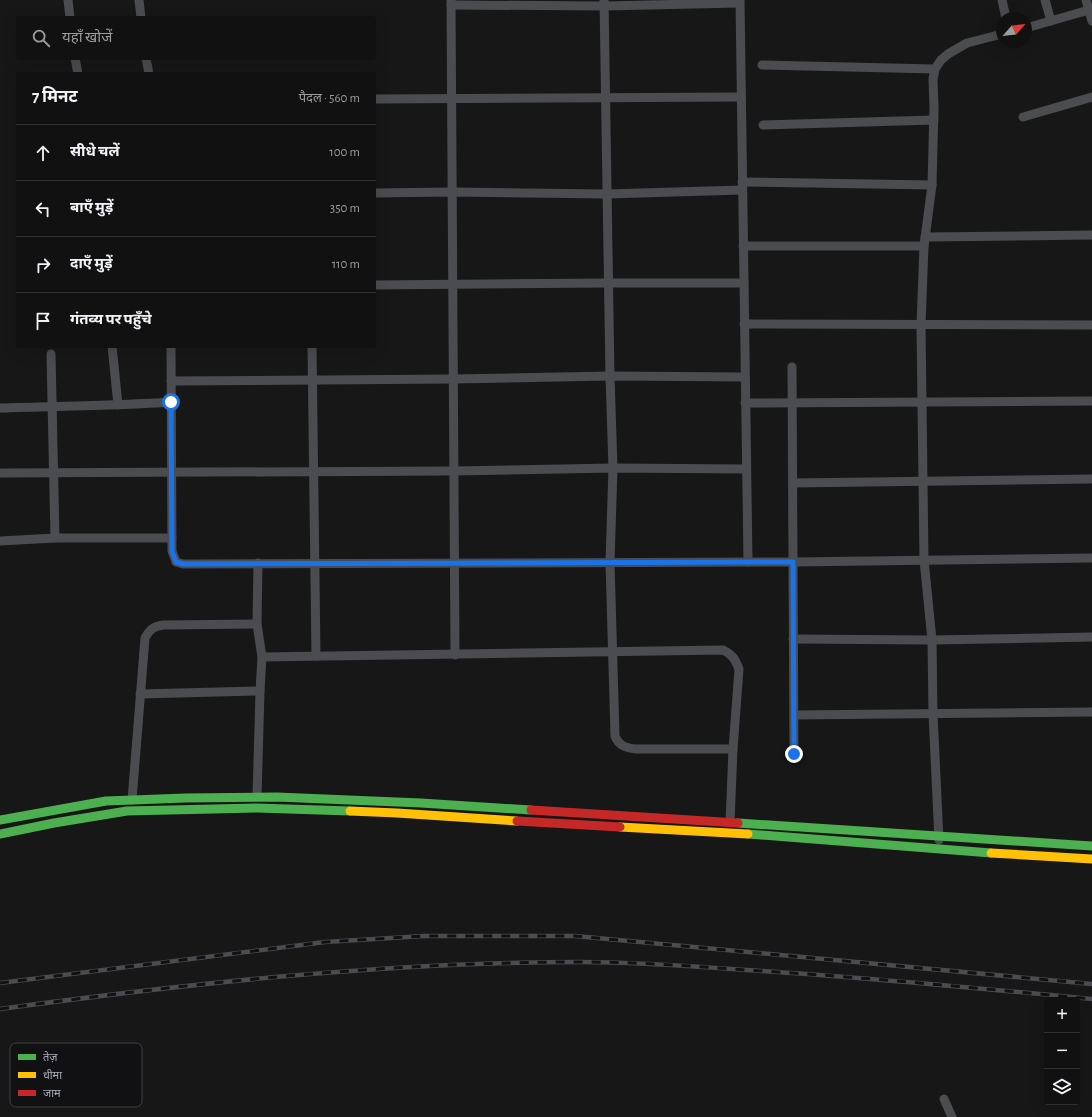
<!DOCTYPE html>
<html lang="hi">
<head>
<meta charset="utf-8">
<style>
	:root { --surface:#111; --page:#1a1a1a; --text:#f1f3f6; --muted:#9c9d9f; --line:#303131 }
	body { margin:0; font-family:"Alegreya Sans","Noto Sans Devanagari",sans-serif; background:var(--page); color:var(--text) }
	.controls { position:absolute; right:12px; bottom:12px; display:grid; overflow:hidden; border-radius:4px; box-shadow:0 4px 16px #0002 }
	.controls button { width:36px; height:36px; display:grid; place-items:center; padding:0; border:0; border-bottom:1px solid var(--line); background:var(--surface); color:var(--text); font:20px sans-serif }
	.compass { position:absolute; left:996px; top:12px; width:36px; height:36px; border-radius:50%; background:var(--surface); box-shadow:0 4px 16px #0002; rotate:63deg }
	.stop { position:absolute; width:12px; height:12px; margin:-9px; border:3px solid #1a73e8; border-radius:50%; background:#fff }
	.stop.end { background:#1a73e8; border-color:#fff; box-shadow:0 1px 4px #0008 }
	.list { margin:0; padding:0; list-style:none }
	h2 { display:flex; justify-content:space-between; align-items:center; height:52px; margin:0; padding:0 16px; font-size:17px }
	h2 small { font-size:13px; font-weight:400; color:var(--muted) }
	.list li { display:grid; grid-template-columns:26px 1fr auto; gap:12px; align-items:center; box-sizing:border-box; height:56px; padding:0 16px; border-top:1px solid var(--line) }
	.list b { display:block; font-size:15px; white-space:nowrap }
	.list em { font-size:13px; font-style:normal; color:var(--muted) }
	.icon { flex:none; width:22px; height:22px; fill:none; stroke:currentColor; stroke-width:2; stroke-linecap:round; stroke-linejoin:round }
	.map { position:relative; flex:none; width:1092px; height:1117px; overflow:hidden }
	.search { position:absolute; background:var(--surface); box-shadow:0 4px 16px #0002; left:16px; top:16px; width:360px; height:44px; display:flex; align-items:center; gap:10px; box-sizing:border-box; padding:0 14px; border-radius:4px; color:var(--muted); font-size:15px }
	.panel { position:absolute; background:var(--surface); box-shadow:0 4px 16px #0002; left:16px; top:72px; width:360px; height:276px; border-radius:4px }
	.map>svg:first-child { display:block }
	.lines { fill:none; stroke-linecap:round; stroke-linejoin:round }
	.street { stroke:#4b4c50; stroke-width:9 }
	.fast { stroke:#4caf50; stroke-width:9 }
	.slow { stroke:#ffc107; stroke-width:9 }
	.jam { stroke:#c62828; stroke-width:9 }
	.rail-casing { stroke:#4b4c4f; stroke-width:4.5 }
	.rail { stroke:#111113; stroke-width:3; stroke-dasharray:9; stroke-linecap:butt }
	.route { stroke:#1a73e8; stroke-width:5 }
	.key { fill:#111113; stroke:#3e4045; stroke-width:1 }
	.key-label { font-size:11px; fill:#a8adb8 }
</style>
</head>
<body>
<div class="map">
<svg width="1092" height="1117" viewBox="0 0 1092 1117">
	<rect width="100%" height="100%" fill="#171717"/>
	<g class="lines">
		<!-- street -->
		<g class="street">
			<path d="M68,0L70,18"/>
			<path d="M139,0L141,18"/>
			<path d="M451,0L455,655"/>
			<path d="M604,0L610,376L613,468L610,562L615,736C619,746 626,748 636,749H733"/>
			<path d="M740,0L748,562"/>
			<path d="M1002,0L1006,18"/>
			<path d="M1045,0L1051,21"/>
			<path d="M1086,0L1092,21"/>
			<path d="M451,5L604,6L739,3"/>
			<path d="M1026,28L1089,10"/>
			<path d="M75,58L78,74"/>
			<path d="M146,58L149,74"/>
			<path d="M762,65L935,69"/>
			<path d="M374,99L741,97"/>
			<path d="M1023,117L1092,97"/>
			<path d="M763,125L934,120"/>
			<path d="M742,182L932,185"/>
			<path d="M374,193L452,192L607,194L742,190"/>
			<path d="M925,237L1092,235"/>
			<path d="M743,246H924"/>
			<path d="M374,285L608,283H744"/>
			<path d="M744,324L1092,325"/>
			<path d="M112,346L118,405"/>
			<path d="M171,346L172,551L176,562L183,564L793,562L1092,558"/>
			<path d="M312,346L316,656"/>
			<path d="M51,354L55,538"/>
			<path d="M792,367L794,754"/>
			<path d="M171,381L453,379L610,376L745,377"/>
			<path d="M745,403L1092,401"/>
			<path d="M0,408C57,406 114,406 171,402"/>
			<path d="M0,473L454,471L613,468L746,469"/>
			<path d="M793,483L1092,479"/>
			<path d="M0,541L55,538H172"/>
			<path d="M793,639L932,640L1092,637"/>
			<path d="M262,657L723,650C733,655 735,659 739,669L733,749L730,822"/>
			<path d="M140,694L260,691"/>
			<path d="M794,715L1092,712"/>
			<path d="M257,797L260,691L262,657L257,624L258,563"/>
			<path d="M132,800L145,638C150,629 154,626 164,625L257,624"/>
			<path d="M939,840L933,714L932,640L924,560L921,325L924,246L932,185L934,108L933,79L935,69L941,60L948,54L967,43L1002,34"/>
			<path d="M944,1099L952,1117"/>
		</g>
		<!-- fast -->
		<g class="fast">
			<path d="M0,820L106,801L185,798L277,797L421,803L531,810"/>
			<path d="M738,823L1092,846"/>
			<path d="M0,834L54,823L127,811L257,808L350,811"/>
			<path d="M748,834L991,853"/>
		</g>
		<!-- slow -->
		<g class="slow">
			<path d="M350,811L397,813L517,821"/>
			<path d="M620,827L748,834"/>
			<path d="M991,853L1092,859"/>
		</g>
		<!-- jam -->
		<g class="jam">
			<path d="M531,810L738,823"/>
			<path d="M517,821L620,827"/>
		</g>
		<!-- rail casing -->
		<g class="rail-casing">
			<g id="rail">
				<path d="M0,983L325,942L424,936H575L1092,984"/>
				<path d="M0,1009C193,983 387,962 581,962C636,962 691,966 746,970C862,977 977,988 1092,999"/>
			</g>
		</g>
		<!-- rail -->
		<use href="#rail" class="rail"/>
	</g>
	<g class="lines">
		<!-- route -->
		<path class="route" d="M171,402L172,552L176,562L183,564L793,562L794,754"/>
	</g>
	<!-- legend -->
	<rect x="10" y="1043" width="132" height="64" rx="6" class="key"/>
	<rect x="18" y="1054" width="18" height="6" fill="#4caf50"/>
	<rect x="18" y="1072" width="18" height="6" fill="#ffc107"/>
	<rect x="18" y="1090" width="18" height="6" fill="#c62828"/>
	<g class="key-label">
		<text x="43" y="1061">तेज़</text>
		<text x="43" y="1079">धीमा</text>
		<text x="43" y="1097">जाम</text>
	</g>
</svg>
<div class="controls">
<button>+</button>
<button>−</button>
<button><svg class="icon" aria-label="layers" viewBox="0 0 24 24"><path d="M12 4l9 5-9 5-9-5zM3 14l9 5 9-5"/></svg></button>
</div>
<svg class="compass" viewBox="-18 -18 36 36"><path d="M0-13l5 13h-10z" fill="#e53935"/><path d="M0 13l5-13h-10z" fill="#9c9d9f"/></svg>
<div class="stop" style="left:171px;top:402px"></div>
<div class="stop end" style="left:794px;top:754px"></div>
<div class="search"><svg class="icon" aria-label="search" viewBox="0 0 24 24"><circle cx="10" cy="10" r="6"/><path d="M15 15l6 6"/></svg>यहाँ खोजें</div>
<section class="panel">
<h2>7 मिनट<small>पैदल · 560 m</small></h2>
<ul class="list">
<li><svg class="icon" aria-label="ahead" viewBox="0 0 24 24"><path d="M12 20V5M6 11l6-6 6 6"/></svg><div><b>सीधे चलें</b></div><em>100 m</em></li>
<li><svg class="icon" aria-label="left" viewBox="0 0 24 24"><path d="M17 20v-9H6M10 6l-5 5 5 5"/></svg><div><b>बाएँ मुड़ें</b></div><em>350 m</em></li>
<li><svg class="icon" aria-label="right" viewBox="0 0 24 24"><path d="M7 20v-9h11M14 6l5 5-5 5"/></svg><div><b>दाएँ मुड़ें</b></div><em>110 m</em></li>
<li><svg class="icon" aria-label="arrive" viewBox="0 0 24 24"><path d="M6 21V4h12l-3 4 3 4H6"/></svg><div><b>गंतव्य पर पहुँचे</b></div></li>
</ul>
</section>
</div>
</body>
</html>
